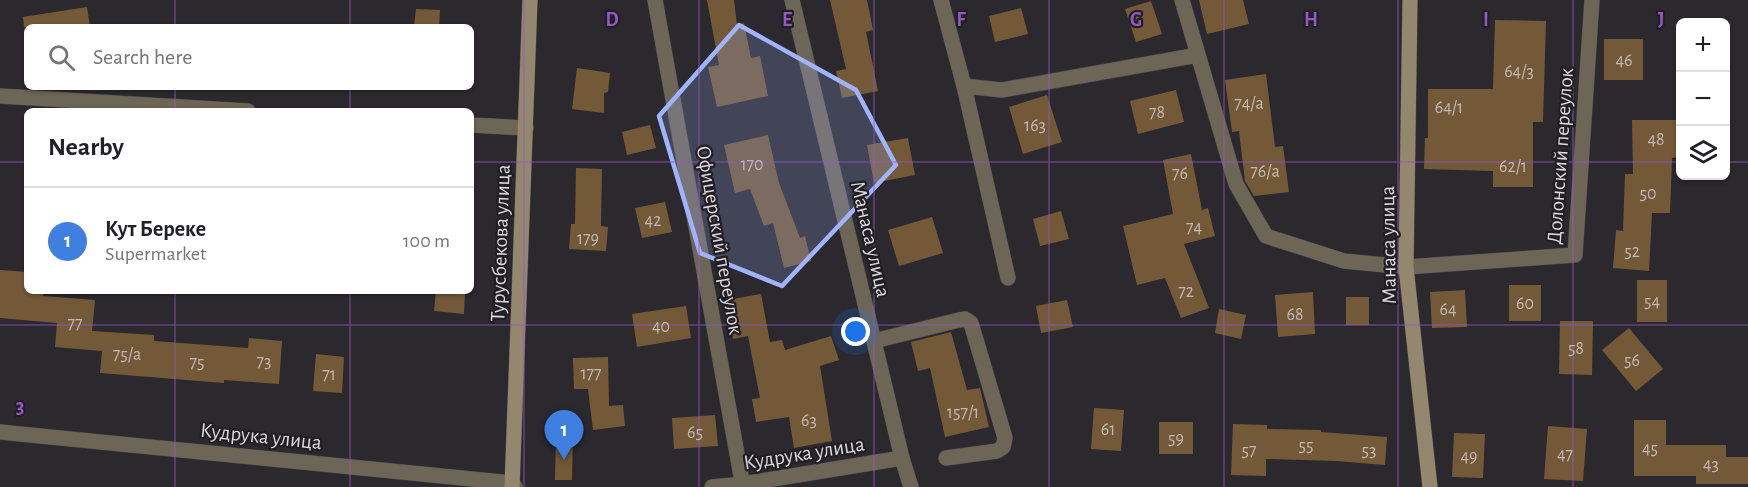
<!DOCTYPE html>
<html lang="en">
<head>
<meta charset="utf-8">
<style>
	:root { --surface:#fff; --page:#f2f2f2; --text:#202124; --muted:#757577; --line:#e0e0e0; --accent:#ea580c }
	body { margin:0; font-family:"Alegreya Sans",sans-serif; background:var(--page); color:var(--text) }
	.controls { position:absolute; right:18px; top:18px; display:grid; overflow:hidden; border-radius:9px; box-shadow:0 2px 4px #0004 }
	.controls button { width:54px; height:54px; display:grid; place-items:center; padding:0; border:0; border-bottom:2px solid var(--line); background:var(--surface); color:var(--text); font:30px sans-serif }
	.you { position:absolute; left:856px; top:332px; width:21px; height:21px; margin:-15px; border:4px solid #fff; border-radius:50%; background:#1a73e8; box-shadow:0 0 0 9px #1a73e833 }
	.badge { display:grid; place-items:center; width:39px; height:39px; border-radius:50%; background:var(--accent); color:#fff; font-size:20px; font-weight:700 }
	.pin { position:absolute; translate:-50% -50px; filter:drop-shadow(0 2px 3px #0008) }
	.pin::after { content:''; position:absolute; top:32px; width:21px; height:18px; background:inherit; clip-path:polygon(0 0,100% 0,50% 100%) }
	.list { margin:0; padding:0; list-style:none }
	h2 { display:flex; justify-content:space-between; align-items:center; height:78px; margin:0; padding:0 24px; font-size:26px }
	h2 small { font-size:20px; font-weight:400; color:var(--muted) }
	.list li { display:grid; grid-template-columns:39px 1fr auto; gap:18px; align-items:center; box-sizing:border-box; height:108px; padding:0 24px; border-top:2px solid var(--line) }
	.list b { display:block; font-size:22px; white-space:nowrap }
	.list p { margin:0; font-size:20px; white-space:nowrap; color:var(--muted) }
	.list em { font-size:20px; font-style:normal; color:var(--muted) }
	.icon { flex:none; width:33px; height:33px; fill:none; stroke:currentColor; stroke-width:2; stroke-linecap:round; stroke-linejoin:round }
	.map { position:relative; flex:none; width:1748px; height:487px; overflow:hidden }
	.search { position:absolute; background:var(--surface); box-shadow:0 2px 4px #0004; left:24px; top:24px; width:450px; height:66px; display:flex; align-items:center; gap:15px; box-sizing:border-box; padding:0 21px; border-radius:9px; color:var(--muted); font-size:22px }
	.panel { position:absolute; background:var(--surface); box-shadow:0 2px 4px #0004; left:24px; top:108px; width:450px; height:186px; border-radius:9px }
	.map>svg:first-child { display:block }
	.building { fill:#745939 }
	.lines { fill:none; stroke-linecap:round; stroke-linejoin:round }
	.street-casing { stroke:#47454a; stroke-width:16 }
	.secondary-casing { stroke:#47454a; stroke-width:16 }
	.street { stroke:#6d6656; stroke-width:15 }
	.secondary { stroke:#93876d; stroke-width:15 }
	.marked { fill:#a0b3fd; fill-opacity:0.2; stroke:#a0b3fd; stroke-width:4.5; stroke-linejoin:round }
	.grid { fill:none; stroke:#9357c6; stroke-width:1.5; stroke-opacity:0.55 }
	.labels { text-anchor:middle; stroke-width:4.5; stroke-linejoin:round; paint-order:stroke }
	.number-label { font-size:18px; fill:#c1b9b4 }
	.street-label { font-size:21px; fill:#dbd9dd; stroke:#211f24 }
	.grid-label { font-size:20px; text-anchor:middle; font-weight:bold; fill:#9357c6; stroke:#211f24; stroke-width:4.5; stroke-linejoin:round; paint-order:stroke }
</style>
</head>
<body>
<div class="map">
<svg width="1748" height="487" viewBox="0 0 1748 487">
	<rect width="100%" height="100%" fill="#2b292e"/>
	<!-- building -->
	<g class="building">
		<path d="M707,0H734L737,25L744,23L751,58L760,56L768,96L717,107L708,67L719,65Z"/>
		<path d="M830,0H867L873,30L866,32L878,91L842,98L836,71L846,69Z"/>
		<path d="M1199,0H1243L1249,24L1207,34Z"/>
		<path d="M1151,1L1162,34L1136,42L1125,9Z"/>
		<path d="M87,7L90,27H24L23,17Z"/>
		<path d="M1021,8L1028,34L995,42L989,16Z"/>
		<path d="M416,9L440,10L439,27H414Z"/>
		<path d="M1495,20L1546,21L1543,122H1533V187H1493V171L1424,169L1425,138H1428V89H1493Z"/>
		<rect x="1604" y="39" width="39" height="41"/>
		<path d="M577,68L610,73L608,92L604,93V113L572,109Z"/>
		<path d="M1266,74L1275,147L1283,146L1289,192L1254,196L1245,181L1239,131L1232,132L1225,80Z"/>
		<path d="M1176,90L1184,122L1138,134L1130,101Z"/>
		<path d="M1047,95L1062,142L1023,154L1009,107Z"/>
		<path d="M1632,120H1680V157L1672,158L1670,213H1652L1649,271L1613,268L1616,230L1623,231L1625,174H1633Z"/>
		<path d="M650,125L656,148L627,155L622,132Z"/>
		<path d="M768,135L779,183L800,238L805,236L811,261L784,268L773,223L764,226L750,189L735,193L724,145Z"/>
		<path d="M908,138L915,175L874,183L867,145Z"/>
		<path d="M1191,154L1202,210L1208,208L1215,236L1184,244L1209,308L1181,318L1165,278L1137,285L1123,226L1173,214L1163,160Z"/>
		<path d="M576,168L602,169L601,226L608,227L606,251L569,249L571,224H575Z"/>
		<path d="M665,202L672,232L642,238L635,208Z"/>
		<path d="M1061,211L1069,239L1040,246L1033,219Z"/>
		<path d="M932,217L943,253L899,266L888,230Z"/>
		<path d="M0,270L27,272V291H44L43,296L95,300L92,331L154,335V341L248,348L249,338L282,341L279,384L224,380V383L100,373L102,351L55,347L57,323L0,318Z"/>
		<rect x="1637" y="280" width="30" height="42"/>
		<rect x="1509" y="285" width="32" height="36"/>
		<path d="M1465,290L1467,327L1432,328L1430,292Z"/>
		<path d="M436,291H465L464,314L434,311Z"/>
		<path d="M1313,292L1315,334L1278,337L1275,295Z"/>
		<path d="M761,294L770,342L782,340L785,350L831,336L839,360L820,366L832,441L794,448L789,417L756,422L752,399L760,398L748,336L733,339L727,300Z"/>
		<rect x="1346" y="297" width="23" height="28"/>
		<path d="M1067,300L1073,327L1041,333L1036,306Z"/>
		<path d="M686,306L691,338L637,347L632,314Z"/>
		<path d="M1219,309L1246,315L1241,339L1215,333Z"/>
		<path d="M1560,321H1593L1592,375L1559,374Z"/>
		<path d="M1629,328L1663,369L1636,391L1602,350Z"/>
		<path d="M951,332L967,390L980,388L989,427L945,437L930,368L918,371L911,342Z"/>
		<path d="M316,354L344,357L342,393L313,391Z"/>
		<path d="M608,357L609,406L623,405L625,426L593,430L588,389H574L573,358Z"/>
		<path d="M1094,408L1124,410L1121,451L1091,449Z"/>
		<path d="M715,415L718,446L674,449L672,418Z"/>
		<path d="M1634,420H1666V445H1726V457H1748V484H1696V476H1634Z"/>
		<rect x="1159" y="422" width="34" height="32"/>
		<path d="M1233,424L1267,425V429L1321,430V432L1387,437L1385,465L1336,461L1266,459V476L1231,475Z"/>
		<path d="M1548,426L1587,429L1583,481L1544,479Z"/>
		<path d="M556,433H573L572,480H555Z"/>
		<path d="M1454,433L1485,434L1483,478L1452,477Z"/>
	</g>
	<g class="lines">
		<!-- street casing -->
		<g class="street-casing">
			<g id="street">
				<path d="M655,0L743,487"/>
				<path d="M792,0L902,458L911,487"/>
				<path d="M941,0L964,86L1008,278"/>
				<path d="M1182,0L1236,184L1266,236L1344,261L1406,267L1575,255L1592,0"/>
				<path d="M964,86L1002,90L1198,55"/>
				<path d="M0,96L248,111"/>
				<path d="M471,125L526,128"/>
				<path d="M874,341L959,320L965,319L971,323L1005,438L1003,447L997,451L946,458"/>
				<path d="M0,432L512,483L515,487"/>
				<path d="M712,487L743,484L902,458"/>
			</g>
		</g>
		<!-- secondary casing -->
		<g class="secondary-casing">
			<g id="secondary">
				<path d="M1410,0L1406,267L1430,487"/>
				<path d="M512,487L530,0"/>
			</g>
		</g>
		<!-- street -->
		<use href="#street" class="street"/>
		<!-- secondary -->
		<use href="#secondary" class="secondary"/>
	</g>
	<!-- marked area -->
	<path class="marked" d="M739,25L856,90L896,165L782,286L700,253L659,116Z"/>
	<!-- grid -->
	<path class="grid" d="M175,0V27M350,0V27M524,0V487M699,0V487M874,0V487M1049,0V487M1224,0V487M1398,0V487M1573,0V487M175,87V111M350,87V111M0,162H27M471,162H1680M1726,162H1748M175,291V487M350,291V487M0,325H1748"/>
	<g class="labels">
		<!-- number labels -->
		<g class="number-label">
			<text x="1624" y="66">46</text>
			<text x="1519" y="77">64/3</text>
			<text x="1249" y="109">74/a</text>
			<text x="1449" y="113">64/1</text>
			<text x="1157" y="118">78</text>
			<text x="1035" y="131">163</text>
			<text x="1656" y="145">48</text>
			<text x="752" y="170">170</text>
			<text x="1513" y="172">62/1</text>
			<text x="1265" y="177">76/a</text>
			<text x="1180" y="179">76</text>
			<text x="1648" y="199">50</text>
			<text x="653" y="226">42</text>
			<text x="1194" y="233">74</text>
			<text x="588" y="244">179</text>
			<text x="1632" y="257">52</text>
			<text x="1186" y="297">72</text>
			<text x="1652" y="307">54</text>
			<text x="1525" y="309">60</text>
			<text x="1448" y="315">64</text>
			<text x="1295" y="320">68</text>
			<text x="75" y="329">77</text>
			<text x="661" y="332">40</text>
			<text x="1576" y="354">58</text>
			<text x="127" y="360">75/a</text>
			<text x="1632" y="366">56</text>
			<text x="264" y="367">73</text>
			<text x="197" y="368">75</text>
			<text x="591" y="379">177</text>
			<text x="329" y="380">71</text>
			<text x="963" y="418">157/1</text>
			<text x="809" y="426">63</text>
			<text x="1108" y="435">61</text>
			<text x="695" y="438">65</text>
			<text x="1176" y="444">59</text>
			<text x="1306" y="451">55</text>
			<text x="1650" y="454">45</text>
			<text x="1249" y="456">57</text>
			<text x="1369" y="456">53</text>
			<text x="1565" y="460">47</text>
			<text x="1469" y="462">49</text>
			<text x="1711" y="470">43</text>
		</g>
		<!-- street labels -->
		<g class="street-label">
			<text transform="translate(1560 156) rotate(-86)" y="7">Долонский переулок</text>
			<text transform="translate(871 239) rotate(77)" y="7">Манаса улица</text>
			<text transform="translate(720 240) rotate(80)" y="7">Офицерский переулок</text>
			<text transform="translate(500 243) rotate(-88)" y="7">Турусбекова улица</text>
			<text transform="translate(1388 245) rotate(-91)" y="7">Манаса улица</text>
			<text transform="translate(261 436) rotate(6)" y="7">Кудрука улица</text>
			<text transform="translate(804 453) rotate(-9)" y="7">Кудрука улица</text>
		</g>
	</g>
	<g class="grid-label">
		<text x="612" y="26">D</text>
		<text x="787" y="26">E</text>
		<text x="961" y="26">F</text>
		<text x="1136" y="26">G</text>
		<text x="1311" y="26">H</text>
		<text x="1486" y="26">I</text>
		<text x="1661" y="26">J</text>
		<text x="20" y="413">3</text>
	</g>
</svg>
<div class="controls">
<button>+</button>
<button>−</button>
<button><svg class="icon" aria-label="layers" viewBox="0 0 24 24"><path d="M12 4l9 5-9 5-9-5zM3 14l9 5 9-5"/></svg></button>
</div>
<div class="you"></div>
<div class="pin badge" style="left:564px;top:460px;background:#3f7fe0">1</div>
<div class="search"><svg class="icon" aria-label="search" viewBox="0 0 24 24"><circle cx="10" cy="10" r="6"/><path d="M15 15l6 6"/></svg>Search here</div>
<section class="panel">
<h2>Nearby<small></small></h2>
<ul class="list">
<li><span class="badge" style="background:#3f7fe0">1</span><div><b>Кут Береке</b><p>Supermarket</p></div><em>100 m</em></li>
</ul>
</section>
</div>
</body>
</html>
